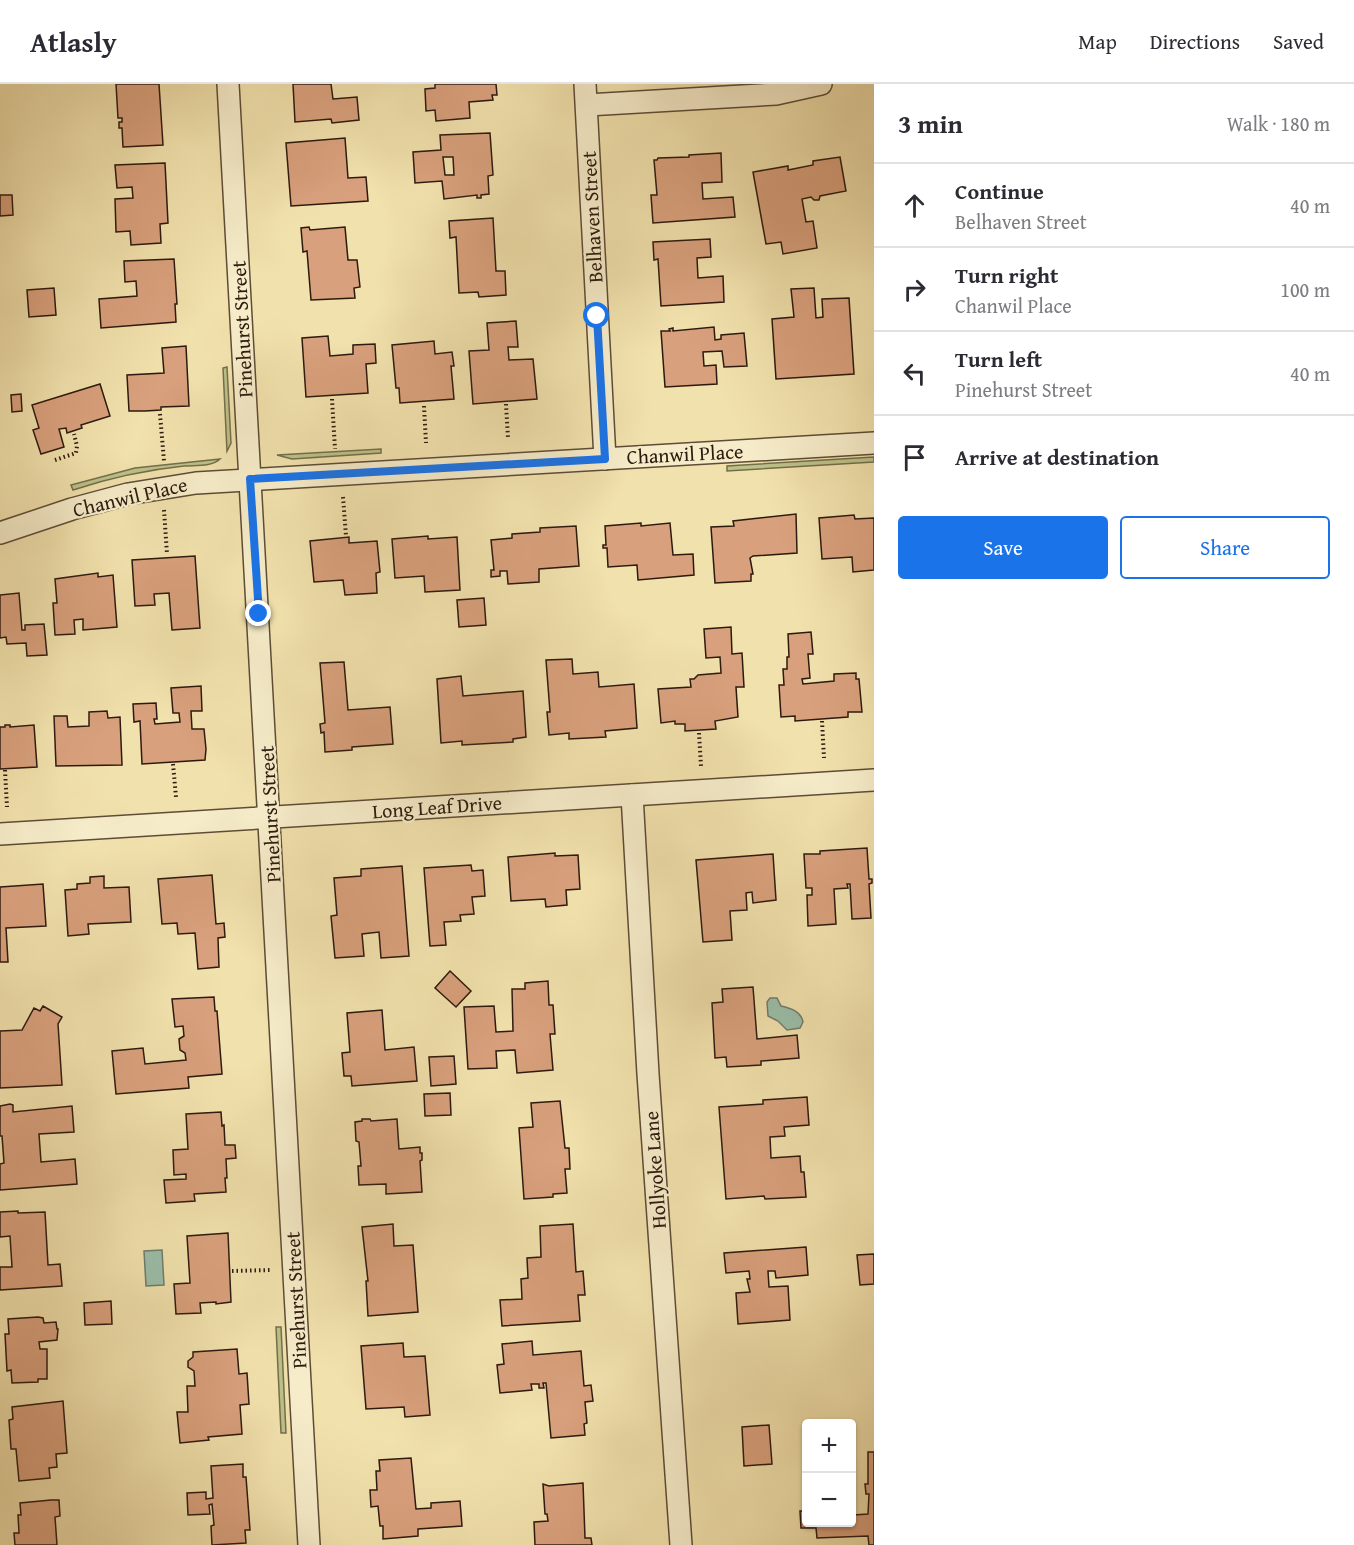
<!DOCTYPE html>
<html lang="en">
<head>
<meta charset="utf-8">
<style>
	:root { --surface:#fff; --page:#f7f7f7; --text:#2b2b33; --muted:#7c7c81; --line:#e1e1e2; --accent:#1a73e8 }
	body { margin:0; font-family:"Gentium Book Plus",serif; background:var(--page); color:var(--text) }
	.controls { position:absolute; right:18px; bottom:18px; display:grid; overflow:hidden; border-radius:6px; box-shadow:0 2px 4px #0004 }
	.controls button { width:54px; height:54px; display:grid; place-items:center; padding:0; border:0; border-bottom:2px solid var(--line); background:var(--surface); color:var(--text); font:30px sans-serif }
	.stop { position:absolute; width:18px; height:18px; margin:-14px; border:4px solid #1a73e8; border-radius:50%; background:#fff }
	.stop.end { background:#1a73e8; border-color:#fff; box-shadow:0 2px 6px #0008 }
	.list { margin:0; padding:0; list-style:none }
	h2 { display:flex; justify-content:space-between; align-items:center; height:78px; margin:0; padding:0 24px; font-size:26px }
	h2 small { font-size:20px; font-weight:400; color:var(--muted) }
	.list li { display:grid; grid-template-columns:39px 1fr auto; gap:18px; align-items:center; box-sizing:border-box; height:84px; padding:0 24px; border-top:2px solid var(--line) }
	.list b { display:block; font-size:22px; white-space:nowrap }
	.list p { margin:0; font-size:20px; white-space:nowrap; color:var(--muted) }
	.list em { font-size:20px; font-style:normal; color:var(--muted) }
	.actions { display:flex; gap:12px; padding:18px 24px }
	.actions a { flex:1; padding:14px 0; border:2px solid var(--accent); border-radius:6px; text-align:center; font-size:21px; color:var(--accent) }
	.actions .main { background:var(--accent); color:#fff }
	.icon { flex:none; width:33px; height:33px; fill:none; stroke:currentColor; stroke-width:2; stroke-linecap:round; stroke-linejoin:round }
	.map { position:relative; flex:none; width:874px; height:1461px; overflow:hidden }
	header { display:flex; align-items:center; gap:36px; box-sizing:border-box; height:84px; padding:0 30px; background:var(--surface); border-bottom:2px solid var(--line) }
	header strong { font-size:28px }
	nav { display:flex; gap:33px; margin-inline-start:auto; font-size:21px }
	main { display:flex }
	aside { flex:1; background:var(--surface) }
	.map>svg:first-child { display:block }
	.green { fill:#bcc288; stroke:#746e4c; stroke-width:1.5 }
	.water { fill:#9bbeaa; stroke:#6f7c6c; stroke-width:1.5 }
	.building { fill:#d8a07c; stroke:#2d1a0f; stroke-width:1.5; fill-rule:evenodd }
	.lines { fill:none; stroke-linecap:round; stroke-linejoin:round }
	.minor-casing { stroke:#5e4c36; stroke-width:24 }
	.path { stroke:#2d1a0f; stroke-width:4; stroke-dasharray:1.5 3; stroke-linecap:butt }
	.minor { stroke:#f6ecc9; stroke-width:21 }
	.route { stroke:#1a73e8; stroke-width:8 }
	.labels { text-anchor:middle; stroke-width:4.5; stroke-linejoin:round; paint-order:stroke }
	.street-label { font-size:20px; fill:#2d1a0f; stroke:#f6ecc9 }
</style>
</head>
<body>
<header>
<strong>Atlasly</strong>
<nav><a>Map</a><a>Directions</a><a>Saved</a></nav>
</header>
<main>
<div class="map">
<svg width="874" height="1461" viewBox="0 0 874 1461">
	<rect width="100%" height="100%" fill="#f1e1ac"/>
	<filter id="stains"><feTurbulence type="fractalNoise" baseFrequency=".00333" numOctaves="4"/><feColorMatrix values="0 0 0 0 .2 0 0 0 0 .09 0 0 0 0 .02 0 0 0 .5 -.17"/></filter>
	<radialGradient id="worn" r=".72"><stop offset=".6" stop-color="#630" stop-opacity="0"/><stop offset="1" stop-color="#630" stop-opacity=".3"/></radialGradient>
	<!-- green -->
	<g class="green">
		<path d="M227,283L231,359L227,367L223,284Z"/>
		<path d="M381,365V369L292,375L277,371Z"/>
		<path d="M874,373V378L727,387V382Z"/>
		<path d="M220,375C212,383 196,381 184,382C146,386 109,394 73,406L71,401L135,384Z"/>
		<path d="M276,1243H281L286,1349H281Z"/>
	</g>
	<!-- water -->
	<g class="water">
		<path d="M770,914H777L781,922C790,924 801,927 803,938L800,944L787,946L778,937L768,932L767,918Z"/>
		<path d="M162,1166L164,1201L146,1202L144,1167Z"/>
	</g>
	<!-- building -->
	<g class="building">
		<path d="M116,0H159L163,61L123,63L122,44H119V38H122V34H118Z"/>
		<path d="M293,0H331L333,15L357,13L359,36L332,39L331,35L295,38Z"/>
		<path d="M435,0H496L497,11H492L493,16L469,18L470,34L436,37L435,26L426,27L425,5L435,4Z"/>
		<path d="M490,49L493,91L488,92L489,110L481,111V114H477V111L444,115L442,97L415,99L413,68L441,66L440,51ZM443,73H453L454,91H445Z"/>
		<path d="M345,54L348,94L366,93L368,117L291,122L286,59Z"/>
		<path d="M721,69L722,98L702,99L703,115L733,113L735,133L653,139L651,111H657L654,76H657L658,74L689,73V71Z"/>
		<path d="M840,73L846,107L820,112L819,116H814L811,113L802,115L806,138L813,137L817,164L783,170L781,158L766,160L753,88L788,82V86L813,81V77Z"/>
		<path d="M165,79L168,139L160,140L161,159L131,161L130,147L116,148L115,115L133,114L132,103L117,104L115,81Z"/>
		<path d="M0,111H12L13,131L0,132Z"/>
		<path d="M493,134L496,187H505L506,211L479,213L478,208L459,209L456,153L450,154L449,137Z"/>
		<path d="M309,143L310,146L345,143L348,176H357L360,203L354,204L355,214L311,216L307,167L303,168L301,144Z"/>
		<path d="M710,155L711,173L697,174L698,194L723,192L724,218L661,222L658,175L654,176L653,158Z"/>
		<path d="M174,175L177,220H175L176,238L101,244L99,215L137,212L136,197L125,198L124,177Z"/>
		<path d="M54,204L56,231L29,233L27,206Z"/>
		<path d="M814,204L816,234L823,233L822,215L849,214L854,290L776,295L772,235L794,233L791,205Z"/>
		<path d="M516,237L518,263H508L509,276L533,275L537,315L473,320L469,267L489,266L487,239Z"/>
		<path d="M714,243L715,256L721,255V251L744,249L747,282L724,283L722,267L703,268L704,282L716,281L717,300L665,303L661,247H670L669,245L673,244V247Z"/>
		<path d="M328,252L330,272L353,270V261L375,260L376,279L366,280L368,309L306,313L302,254Z"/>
		<path d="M434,257L435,270L452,268L454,282H451L454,315L400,319L399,304H396L392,261Z"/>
		<path d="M186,262L189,322L161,323V326L145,327H129L127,291L164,289L162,264Z"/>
		<path d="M100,300L110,332L81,341L82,344L67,349L66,344L59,345L64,363L41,370L33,346L39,344L32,321Z"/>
		<path d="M21,310L22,327L12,328L11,311Z"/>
		<path d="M796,430L797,469L753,472L750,474L753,490H751V497L715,499L711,443L734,442L733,437Z"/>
		<path d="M854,431L855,435L874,434V486L853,488L852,473L822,475L819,434Z"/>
		<path d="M641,439V442L670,439L673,471L693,470L694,491L638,496L637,481L608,483L607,464H603V461H606L605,442Z"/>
		<path d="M576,442L579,482L539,485V498L508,500L507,487H500V492L491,493V486H494L491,456L512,454V450L540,448V444Z"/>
		<path d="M428,452V455L457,453L460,506L425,508L424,492L395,494L392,455Z"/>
		<path d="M349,453V459L377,457L380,488L376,489L377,509L345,511L343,496L314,498L310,457Z"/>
		<path d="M195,472L200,544L172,546L169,509L154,510L155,521L135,522L132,476Z"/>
		<path d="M98,489V493L113,491L117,543L83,546V535L74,536L75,550L55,551L53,519H57L55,495Z"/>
		<path d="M19,509L22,546H25V541L44,540L47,571L27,572L26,559L7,560L6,553L0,554V511Z"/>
		<path d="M484,514L486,541L459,543L457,516Z"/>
		<path d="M731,543L732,570L742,569L744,603H736L738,633L715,637L716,645L685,647V640H675V637L661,639L658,605L691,603L690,595H694L698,591L721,589L720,573L706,574L704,545Z"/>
		<path d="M811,548L813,570H808L810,594L802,595L803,600L834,597V590L856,589V595H859L862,628H848V633L795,637V632L781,633L779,601H784L783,585H787V573H789L788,550Z"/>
		<path d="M572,575L573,590L598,588L599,603L634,600L637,644L605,647L606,653L569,655V649L549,651L547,628H550L546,576Z"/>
		<path d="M344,578L348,626L390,623L393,660L352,663V666L325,668L324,648L321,649L320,640L325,639L320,579Z"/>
		<path d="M461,592L463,612L523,607L526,653L513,655V658L462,661V657L441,659L437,595Z"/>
		<path d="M201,602L202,627H191L192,645H204L206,665L205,676L142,680L140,637L134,638L133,620L156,619L157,635H154L155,640L180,638L179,629H173L171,604Z"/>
		<path d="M107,627L108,634L120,633L122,681L56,682L54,632H67L68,643L89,642V628Z"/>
		<path d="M5,641H10V643L34,641L37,683L0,685V643H5Z"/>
		<path d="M867,764L869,795H872V799L869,800L871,834L852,835L850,800H847L848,804L834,805L836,840L808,842L807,811H812V804H806L804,770H820V767Z"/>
		<path d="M555,769V772L578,771L580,805L566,806L567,821L546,823L545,815L511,817L508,773Z"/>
		<path d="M773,770L776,816L753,819L752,808L746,809L747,826L730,827L732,856L703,858L696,776Z"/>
		<path d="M471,781L472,787L483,786L485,812L472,813L474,830L460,831L461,837L444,838L446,861L430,862L424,784Z"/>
		<path d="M402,782L409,872L381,874L379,848L362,850L364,872L335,874L331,832L337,831L334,794L361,792V785Z"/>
		<path d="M212,791L216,840L224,839L225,853L218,854L219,883L198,885L195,849L178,850L177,839L162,840L158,795Z"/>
		<path d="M104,792V804L129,803L131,838L88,840L89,850L68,852L65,806L77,805V800L90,799V793Z"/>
		<path d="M43,800L46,842L6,844L8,878H0V803Z"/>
		<path d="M450,887L471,907L456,923L435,904Z"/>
		<path d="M548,897L549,921H553L555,950H550L553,986L517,989L515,966L496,967L497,984L468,985L464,923L494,922L496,948L513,947L512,905H525V899Z"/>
		<path d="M753,903L757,955L797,951L799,974L761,977V981L727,983L726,973L715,974L712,919L723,918L722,905Z"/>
		<path d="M214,913L215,927H217L222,990L188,993L189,1004L116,1010L112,967L143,964L145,980L186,976L185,969L180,966L179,955L184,952L183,942L175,943L172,915Z"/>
		<path d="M43,922L62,933L58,940L62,1001L0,1004V947L22,946L34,924L40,927Z"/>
		<path d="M382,926L385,966L414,963L417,997L352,1002L351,992H344L342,969L350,968L347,929Z"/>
		<path d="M454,972L456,1000L431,1002L429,973Z"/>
		<path d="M450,1009L451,1031L425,1032L424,1010Z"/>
		<path d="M807,1013L809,1041L784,1043L785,1052L770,1053L771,1074L800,1072L801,1088H804L806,1113L765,1115L764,1112L726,1115L719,1023L763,1020V1016Z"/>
		<path d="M560,1017L565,1064H569L570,1085H565L567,1109L553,1110V1113L524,1115L519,1044L533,1043L531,1019Z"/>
		<path d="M10,1020L13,1021V1028L72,1022L74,1048L39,1050L41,1078L75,1075L77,1100L0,1106V1080L4,1079L2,1052H0V1022Z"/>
		<path d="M221,1028L222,1042L224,1041L225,1061H235L236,1074L226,1075L227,1094H225L226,1108L194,1110L195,1117L166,1119L164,1096L186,1095V1090L174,1091L173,1066L188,1065L186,1030Z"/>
		<path d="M362,1035H370L371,1037L397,1035L399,1065L420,1063V1069H422V1076L420,1077L422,1108L386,1110V1100L359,1101L358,1082H361L359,1058L356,1057L355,1038L362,1037Z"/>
		<path d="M18,1127V1129L45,1128L48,1181L60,1180L62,1202L0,1206V1183H12L10,1152L0,1153V1128Z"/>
		<path d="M393,1140L394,1162L413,1161L418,1228L368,1232L366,1197H368L362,1143Z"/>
		<path d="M573,1140L576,1188L583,1187L585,1211H578L580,1237L502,1242L500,1216L522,1215L521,1195L528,1194L527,1174L541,1173L540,1142Z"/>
		<path d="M228,1149L231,1218L216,1220V1218L200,1219L201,1229L176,1230L174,1200L190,1199L187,1152Z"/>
		<path d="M806,1163L808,1191L776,1194L775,1187H768L769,1203L788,1202L790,1236L738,1240L736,1209L750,1208L747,1195H750L749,1187L726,1189L724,1169Z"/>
		<path d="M874,1170V1200L860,1201L857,1171Z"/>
		<path d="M111,1217L112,1240L85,1241L84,1219Z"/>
		<path d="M38,1233L43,1234L44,1239L56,1238L57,1245H58L57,1256L39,1258L40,1265H47V1295H38V1298L12,1299L11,1286L7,1287L5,1250H9L8,1235Z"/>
		<path d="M532,1257L533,1271L581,1267L584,1302L591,1301L593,1317L585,1318L587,1339L584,1340L585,1351L551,1354L546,1299H543L544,1304H539V1300H531L532,1306L500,1309L497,1281L504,1280L502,1260Z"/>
		<path d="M403,1259L404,1273L425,1272L430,1331L405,1333L404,1323L366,1325L361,1262Z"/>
		<path d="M237,1265L239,1290L247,1289L249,1320L240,1321L242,1350L208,1353L209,1356L180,1359L177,1328H188L187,1302H195L194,1287L188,1283V1277L193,1273V1268Z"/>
		<path d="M63,1317L67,1369L56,1370L57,1383L49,1384L50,1394L19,1397L16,1365H11L9,1336L13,1335L12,1323Z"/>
		<path d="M769,1341L772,1380L744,1382L742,1343Z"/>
		<path d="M868,1368H874V1461H869L868,1452L817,1454L816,1444H801L800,1427H806V1438H852V1429L853,1431L868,1430L869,1410H866L865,1400H868Z"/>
		<path d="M411,1374L416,1425L431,1424V1419L460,1417L462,1442L418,1445V1452L383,1455V1442H380L378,1422L371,1423L370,1406H377L376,1387H380L379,1376Z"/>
		<path d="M243,1380V1393H246L250,1446H245L246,1459L212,1461L211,1442L214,1441L212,1420L209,1421L210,1430L188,1431L187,1409L206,1408V1415L213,1414L211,1382Z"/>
		<path d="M583,1399L585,1454H591L592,1461H535L534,1438L548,1437L547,1430H545L543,1400L549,1402Z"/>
		<path d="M51,1416H59L60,1432L55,1433L57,1461H15L14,1449H19L18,1431H21L20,1419Z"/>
	</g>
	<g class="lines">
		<!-- minor casing -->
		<g class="minor-casing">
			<g id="minor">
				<path d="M228,0L309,1461"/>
				<path d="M585,0L605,375"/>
				<path d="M587,21L776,10L821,0"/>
				<path d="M0,449L72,425L128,410L196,399L874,359"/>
				<path d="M632,711L648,990L681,1461"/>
				<path d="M0,750L874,696"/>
			</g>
		</g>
		<!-- path -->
		<g class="path">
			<path d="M332,315L335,365"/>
			<path d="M506,320L508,354"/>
			<path d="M424,322L426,359"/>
			<path d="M160,330L164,377"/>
			<path d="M55,376L76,369L77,362L74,350"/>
			<path d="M343,413L346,452"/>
			<path d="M164,426L167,470"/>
			<path d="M822,637L824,674"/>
			<path d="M699,649L701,682"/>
			<path d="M173,680L176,713"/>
			<path d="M5,686L7,723"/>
			<path d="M232,1187L270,1186"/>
		</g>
		<!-- minor -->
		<use href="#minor" class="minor"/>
	</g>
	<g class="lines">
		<!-- route -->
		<path class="route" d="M259,530L250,395L605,375L597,232"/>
	</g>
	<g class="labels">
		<!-- street labels -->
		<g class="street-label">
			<text transform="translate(592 133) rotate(-93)" y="7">Belhaven Street</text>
			<text transform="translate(242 245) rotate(-93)" y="7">Pinehurst Street</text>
			<text transform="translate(685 370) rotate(-3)" y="7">Chanwil Place</text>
			<text transform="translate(130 413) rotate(-13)" y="7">Chanwil Place</text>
			<text transform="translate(437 723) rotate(-4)" y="7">Long Leaf Drive</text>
			<text transform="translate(270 730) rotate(-93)" y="7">Pinehurst Street</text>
			<text transform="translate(655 1086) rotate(-94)" y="7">Hollyoke Lane</text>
			<text transform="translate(296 1216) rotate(-93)" y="7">Pinehurst Street</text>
		</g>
	</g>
	<rect width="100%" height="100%" filter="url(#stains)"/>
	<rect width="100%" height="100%" fill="url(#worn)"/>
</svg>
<div class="controls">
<button>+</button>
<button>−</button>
</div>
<div class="stop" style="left:597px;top:232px"></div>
<div class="stop end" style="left:259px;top:530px"></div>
</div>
<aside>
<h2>3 min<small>Walk · 180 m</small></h2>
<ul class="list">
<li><svg class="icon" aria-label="ahead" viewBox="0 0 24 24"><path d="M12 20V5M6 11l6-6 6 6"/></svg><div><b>Continue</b><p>Belhaven Street</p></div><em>40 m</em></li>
<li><svg class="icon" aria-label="right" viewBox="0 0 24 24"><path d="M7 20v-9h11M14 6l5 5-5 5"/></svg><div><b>Turn right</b><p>Chanwil Place</p></div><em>100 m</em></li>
<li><svg class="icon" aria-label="left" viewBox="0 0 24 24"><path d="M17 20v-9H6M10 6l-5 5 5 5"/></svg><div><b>Turn left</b><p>Pinehurst Street</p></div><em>40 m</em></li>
<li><svg class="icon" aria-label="arrive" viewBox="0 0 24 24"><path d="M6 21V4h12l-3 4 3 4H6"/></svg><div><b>Arrive at destination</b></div></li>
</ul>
<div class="actions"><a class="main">Save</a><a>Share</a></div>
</aside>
</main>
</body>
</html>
